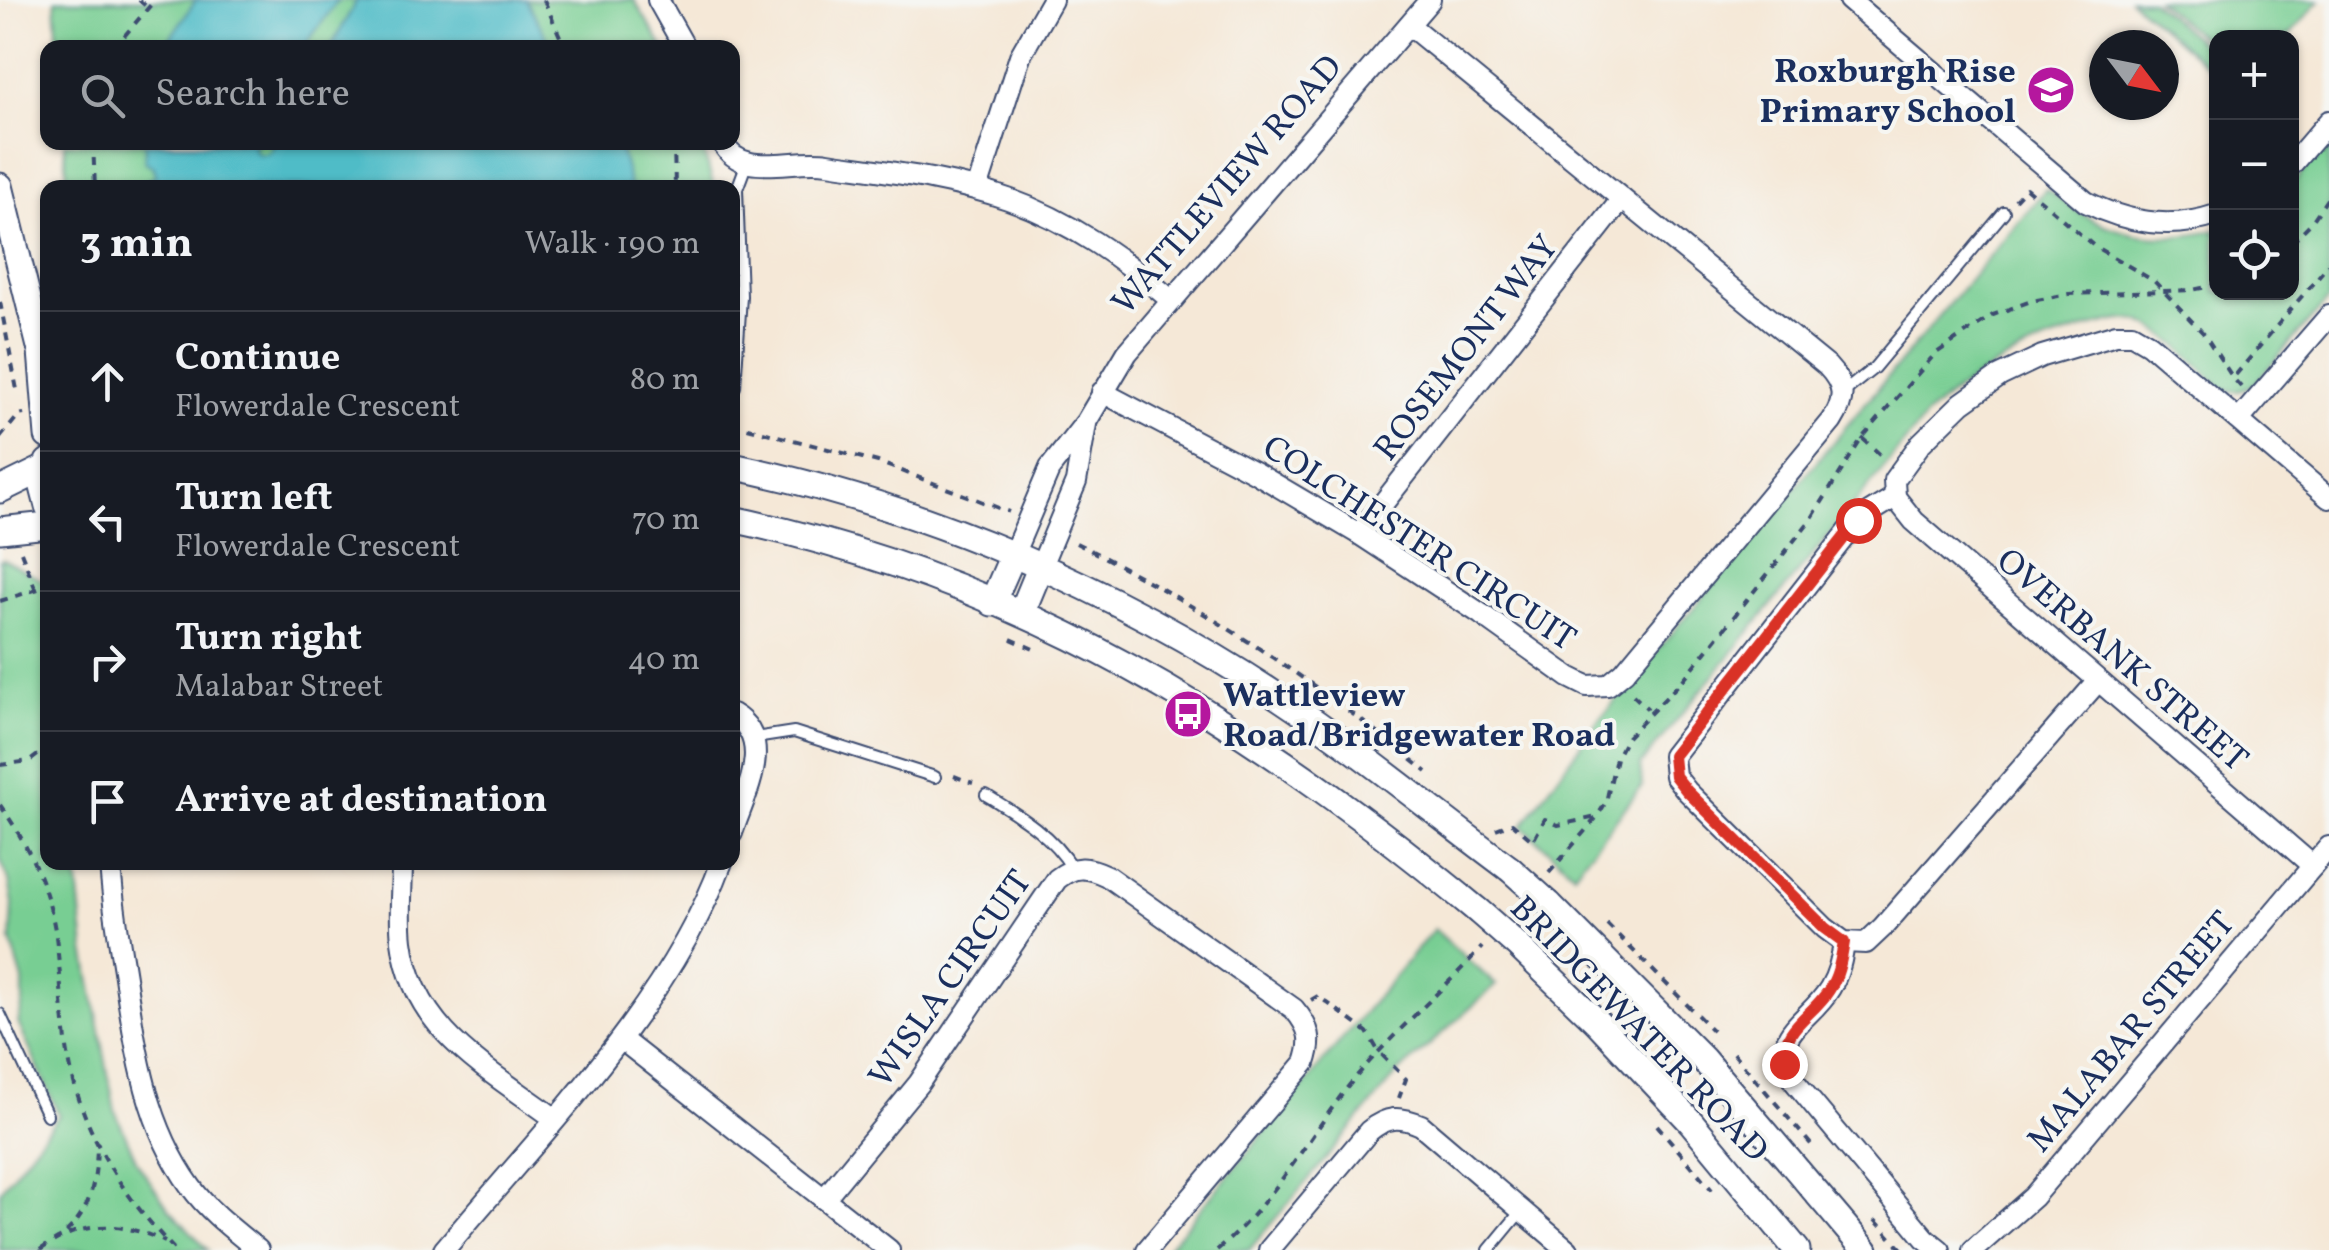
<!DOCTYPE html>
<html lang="en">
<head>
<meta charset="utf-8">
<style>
	:root { --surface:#171b24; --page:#242831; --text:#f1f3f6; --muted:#9ea1a6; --line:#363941 }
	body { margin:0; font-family:Vollkorn,serif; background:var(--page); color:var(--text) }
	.controls { position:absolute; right:30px; top:30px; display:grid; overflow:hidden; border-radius:20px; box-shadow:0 2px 8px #0004 }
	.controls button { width:90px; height:90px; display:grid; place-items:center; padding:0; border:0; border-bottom:2px solid var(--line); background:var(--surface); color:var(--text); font:50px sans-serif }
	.compass { position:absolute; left:2089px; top:30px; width:90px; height:90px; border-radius:50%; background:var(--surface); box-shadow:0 2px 8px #0004; rotate:122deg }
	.stop { position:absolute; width:30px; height:30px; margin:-22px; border:8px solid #d93025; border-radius:50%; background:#fff }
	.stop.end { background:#d93025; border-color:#fff; box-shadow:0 2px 10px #0008 }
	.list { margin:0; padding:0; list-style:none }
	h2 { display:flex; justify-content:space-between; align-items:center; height:130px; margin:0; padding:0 40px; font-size:42px }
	h2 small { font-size:32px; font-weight:400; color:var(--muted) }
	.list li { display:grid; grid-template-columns:65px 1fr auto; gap:30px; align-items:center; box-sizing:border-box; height:140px; padding:0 40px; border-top:2px solid var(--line) }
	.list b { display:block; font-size:38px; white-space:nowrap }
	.list p { margin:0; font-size:32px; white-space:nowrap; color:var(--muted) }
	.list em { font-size:32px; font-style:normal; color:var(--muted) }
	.icon { flex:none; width:55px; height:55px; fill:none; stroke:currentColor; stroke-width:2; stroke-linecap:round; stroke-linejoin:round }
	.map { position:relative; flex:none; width:2329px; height:1250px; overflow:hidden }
	.search { position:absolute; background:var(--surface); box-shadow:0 2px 8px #0004; left:40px; top:40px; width:700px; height:110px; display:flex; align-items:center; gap:25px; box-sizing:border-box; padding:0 35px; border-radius:20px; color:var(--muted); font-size:38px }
	.panel { position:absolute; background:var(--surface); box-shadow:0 2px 8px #0004; left:40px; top:180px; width:700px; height:690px; border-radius:20px }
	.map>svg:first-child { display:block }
	.green { fill:#78ce93; stroke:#4a7e78; stroke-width:2.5 }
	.water { fill:#4fbcc7; stroke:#357692; stroke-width:2.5 }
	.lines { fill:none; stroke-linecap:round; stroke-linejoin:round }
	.service-casing { stroke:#3c4b70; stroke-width:14 }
	.minor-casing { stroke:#3c4b70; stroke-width:24 }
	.tertiary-casing { stroke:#3c4b70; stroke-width:29 }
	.path { stroke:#3c4b70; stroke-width:4; stroke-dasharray:8 8; stroke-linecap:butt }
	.service { stroke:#fff; stroke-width:10 }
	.minor { stroke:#fff; stroke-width:20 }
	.tertiary { stroke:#fff; stroke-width:25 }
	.tertiary-bridge-casing { stroke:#3c4b70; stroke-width:29; stroke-linecap:butt }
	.tertiary-bridge { stroke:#fff; stroke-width:25 }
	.route { stroke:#d93025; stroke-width:12 }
	.labels { text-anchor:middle; stroke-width:8; stroke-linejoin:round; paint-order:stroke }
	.poi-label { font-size:35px; font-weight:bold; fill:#1b2f5e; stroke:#f6f6f2; text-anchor:end }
	.street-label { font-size:35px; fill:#1b2f5e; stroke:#f6f6f2 }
</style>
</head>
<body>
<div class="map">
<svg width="2329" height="1250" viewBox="0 0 2329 1250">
	<rect width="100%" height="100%" fill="#f6f6f2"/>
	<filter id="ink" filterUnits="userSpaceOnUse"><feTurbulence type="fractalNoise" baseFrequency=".01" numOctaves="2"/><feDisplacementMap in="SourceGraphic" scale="20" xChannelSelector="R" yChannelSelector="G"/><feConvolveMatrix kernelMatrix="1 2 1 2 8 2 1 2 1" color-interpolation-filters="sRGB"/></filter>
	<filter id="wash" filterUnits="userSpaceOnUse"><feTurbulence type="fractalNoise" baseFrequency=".0048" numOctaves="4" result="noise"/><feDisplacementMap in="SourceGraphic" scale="40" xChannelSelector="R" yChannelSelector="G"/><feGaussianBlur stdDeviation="2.25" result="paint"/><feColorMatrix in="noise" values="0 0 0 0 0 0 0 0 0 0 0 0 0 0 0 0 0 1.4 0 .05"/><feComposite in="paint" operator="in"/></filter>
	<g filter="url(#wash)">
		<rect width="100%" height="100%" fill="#f5e8d7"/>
		<!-- green -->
		<g class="green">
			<path d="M55,0H634L663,47H58Z"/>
			<path d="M2130,0H2151L2216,56V73Z"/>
			<path d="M2157,0H2320L2288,37L2216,38V50Z"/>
			<path d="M2329,142V299L2257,381C2244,391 2238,394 2222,388C2201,369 2164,327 2137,321C2122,317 2106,323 2091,327C2029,344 1976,371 1928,414L1640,765L1642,786L1574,873L1522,826L1594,726L2046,189C2100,232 2148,247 2216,230V292H2292V184Z"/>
			<path d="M64,143H701L714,187H68Z"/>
			<path d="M3,559L47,583L48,862L76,863L85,950L115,1111L137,1162L168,1208L208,1250H0V1191L59,1115L18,1023L23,1002V981L11,940L13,904L9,881L0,859V561Z"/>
			<path d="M1434,929L1496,985L1398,1073L1249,1250H1166Z"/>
		</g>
		<!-- water -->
		<g class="water">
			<path d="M196,0H338L304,47H164Z"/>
			<path d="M357,0H526L552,47H331Z"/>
			<path d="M145,143H255L254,149L259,155L269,153L276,142L619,143L630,187H140L141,183L155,177L154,167L145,162Z"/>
		</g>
	</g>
	<g filter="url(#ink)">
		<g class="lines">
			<!-- service casing -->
			<g class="service-casing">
				<g id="service">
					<path d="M735,387L741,296L737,189L746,165"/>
					<path d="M1844,392L1874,368L2004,212"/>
					<path d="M755,738L794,732L935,777"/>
					<path d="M986,795C1020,816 1051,834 1072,868"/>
					<path d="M0,1014L47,1115"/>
					<path d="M1489,1250L1522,1210"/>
				</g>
			</g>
			<!-- minor casing -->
			<g class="minor-casing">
				<g id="minor">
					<path d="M658,0L685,48"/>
					<path d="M1849,0L2086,202C2127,223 2172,230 2216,215"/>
					<path d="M722,142C742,180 790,157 828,163C888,172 951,179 1008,199C1070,221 1122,258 1171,300"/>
					<path d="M2292,164L2329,121"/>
					<path d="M977,189L1020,56L1052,0"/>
					<path d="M1102,392L1256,473L1359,534L1481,614L1569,677L1587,686L1608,685L1624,672L1832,421C1846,399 1845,385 1827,366L1409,25"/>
					<path d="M2239,420L2329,316"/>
					<path d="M1895,497L1869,513L1852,527L1673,756L1675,776L1687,791L1825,928L1844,942L1866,943L1883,927L2098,681"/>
					<path d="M1895,497L1894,480L1921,443L1962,403L2000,376L2042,356L2116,334H2132L2149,344L2329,498"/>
					<path d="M1895,497L1914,521L2313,866"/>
					<path d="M1359,534L1622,199"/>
					<path d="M1013,555L1050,468L1086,422L1127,353L1430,0"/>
					<path d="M1041,566L1076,482L1086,424"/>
					<path d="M732,714C777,740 744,795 732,833"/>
					<path d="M110,862C112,901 119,939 125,977C136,1051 146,1125 191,1187C209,1212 235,1231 258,1250"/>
					<path d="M402,862C402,888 399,915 402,941C413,1031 488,1069 554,1118"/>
					<path d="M1844,942C1842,959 1839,973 1830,988C1809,1023 1765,1033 1794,1081L1925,1238L1940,1250"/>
					<path d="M621,1039L889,1250"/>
					<path d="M824,1199L919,1083L1057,879C1075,865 1086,866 1107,876L1294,1009C1310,1028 1313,1040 1305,1063L1147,1250"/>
					<path d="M444,1250C540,1134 670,1005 722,862"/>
					<path d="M1269,1250L1369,1131C1387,1116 1400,1116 1421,1125L1568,1250"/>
					<path d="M1973,1250L2033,1197L2329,847"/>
				</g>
			</g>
			<!-- tertiary casing -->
			<g class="tertiary-casing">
				<g id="tertiary">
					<path d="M0,186L41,351L48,436"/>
					<path d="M48,462L42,483L48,506"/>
					<path d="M732,466C927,507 1114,588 1280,698C1360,751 1433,812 1510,869"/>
					<path d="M0,490L45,468"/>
					<path d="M732,519C1024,581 1251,722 1477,910"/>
					<path d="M0,530L48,525"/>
					<path d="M992,603L1013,555"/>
					<path d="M1022,612L1041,566"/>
					<path d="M1549,904L1703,1059L1865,1250"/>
					<path d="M1516,944L1597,1022L1691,1122L1797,1250"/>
				</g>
			</g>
			<!-- path -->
			<g class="path">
				<path d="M139,0L148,8"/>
				<path d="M544,0L565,48"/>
				<path d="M114,48L155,0"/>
				<path d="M93,142L95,188"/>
				<path d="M674,142L675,188"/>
				<path d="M2015,200L2026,188L2094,246L2154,281L2204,334L2233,378"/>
				<path d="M2292,242L2311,223L2329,196"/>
				<path d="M0,302L18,395"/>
				<path d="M2241,387L2233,378L2329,264"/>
				<path d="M732,424L878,462L1009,512"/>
				<path d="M0,438L19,415L24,414"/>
				<path d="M1862,438L1885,459"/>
				<path d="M1076,543C1202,606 1318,683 1427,772"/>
				<path d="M21,552L36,590"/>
				<path d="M0,601L48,586"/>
				<path d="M1011,639L1038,651"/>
				<path d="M1633,695L1648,709"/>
				<path d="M0,765L30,761L48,747"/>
				<path d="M954,776L973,783"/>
				<path d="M0,805C29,845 52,895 57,945C63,995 62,1047 78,1096C97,1156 132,1205 175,1250"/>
				<path d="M1496,829L1512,823L1533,841L1545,819L1558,825L1597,817"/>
				<path d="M1549,873L1597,817L1606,802L1616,758L1627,737L1682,681L1721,633L1812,518L1862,438L1935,354L1993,315L2031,301L2069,294L2192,290L2216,285"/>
				<path d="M1607,924L1713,1031"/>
				<path d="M1311,1000L1318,996L1367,1032L1379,1052L1406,1079L1399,1098"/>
				<path d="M1733,1053L1814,1148"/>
				<path d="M1657,1125L1712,1190"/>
				<path d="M1875,1220L1903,1250"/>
				<path d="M66,1232C92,1208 96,1180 97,1146"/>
				<path d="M40,1250C81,1221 121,1220 165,1242"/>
				<path d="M1217,1250C1269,1207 1303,1147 1343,1093C1384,1040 1437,997 1482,947"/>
			</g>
			<!-- service -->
			<use href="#service" class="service"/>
			<!-- minor -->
			<use href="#minor" class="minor"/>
			<!-- tertiary -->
			<use href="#tertiary" class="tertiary"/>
			<!-- tertiary-bridge casing -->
			<g class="tertiary-bridge-casing">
				<g id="tertiary-bridge">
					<path d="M1510,869L1549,904"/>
					<path d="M1477,910L1516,944"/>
				</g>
			</g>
			<!-- tertiary-bridge -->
			<use href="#tertiary-bridge" class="tertiary-bridge"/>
		</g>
	</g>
	<g class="lines" filter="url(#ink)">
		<!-- route -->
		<path class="route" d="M1784,1064C1782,1025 1811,1018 1829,990C1839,975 1841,959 1844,942L1825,928L1687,791L1675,776L1673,756L1858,520"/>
	</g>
	<!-- icons -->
	<defs>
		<g id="school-disc" transform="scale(2.5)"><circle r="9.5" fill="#b5179e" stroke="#f6f6f2"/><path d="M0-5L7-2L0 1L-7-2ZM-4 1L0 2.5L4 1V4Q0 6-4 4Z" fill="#fff"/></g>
		<g id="bus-disc" transform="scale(2.5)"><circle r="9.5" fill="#b5179e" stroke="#f6f6f2"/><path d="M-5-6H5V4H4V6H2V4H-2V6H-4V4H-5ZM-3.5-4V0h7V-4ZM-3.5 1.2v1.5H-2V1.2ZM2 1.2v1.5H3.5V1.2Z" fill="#fff"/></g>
	</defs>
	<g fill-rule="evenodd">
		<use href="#school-disc" x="2051" y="90"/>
		<use href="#bus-disc" x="1188" y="714"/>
	</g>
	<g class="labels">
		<!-- poi labels -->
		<g class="poi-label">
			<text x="2016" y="82">Roxburgh Rise<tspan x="2016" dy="40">Primary School</tspan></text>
			<text x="1223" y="706" text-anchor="start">Wattleview<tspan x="1223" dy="40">Road/Bridgewater Road</tspan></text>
		</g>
		<!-- street labels -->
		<g class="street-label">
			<text transform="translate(1226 184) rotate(-49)" y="12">WATTLEVIEW ROAD</text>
			<text transform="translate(1465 347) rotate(-52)" y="12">ROSEMONT WAY</text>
			<text transform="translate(1420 542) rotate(33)" y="12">COLCHESTER CIRCUIT</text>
			<text transform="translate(2123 659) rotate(41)" y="12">OVERBANK STREET</text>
			<text transform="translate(949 978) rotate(-55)" y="12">WISLA CIRCUIT</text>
			<text transform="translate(1640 1028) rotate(46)" y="12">BRIDGEWATER ROAD</text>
			<text transform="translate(2130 1031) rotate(-50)" y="12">MALABAR STREET</text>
		</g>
	</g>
</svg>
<div class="controls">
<button>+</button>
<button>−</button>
<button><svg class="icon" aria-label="locate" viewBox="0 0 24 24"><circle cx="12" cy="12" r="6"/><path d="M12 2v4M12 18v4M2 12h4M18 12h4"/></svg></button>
</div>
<svg class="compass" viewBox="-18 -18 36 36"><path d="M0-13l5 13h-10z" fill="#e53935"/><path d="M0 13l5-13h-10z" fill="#9ea1a6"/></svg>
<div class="stop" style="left:1858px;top:520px"></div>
<div class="stop end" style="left:1784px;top:1064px"></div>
<div class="search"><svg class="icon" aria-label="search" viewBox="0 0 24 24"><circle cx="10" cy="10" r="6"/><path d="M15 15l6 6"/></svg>Search here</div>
<section class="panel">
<h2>3 min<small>Walk · 190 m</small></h2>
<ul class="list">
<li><svg class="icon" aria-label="ahead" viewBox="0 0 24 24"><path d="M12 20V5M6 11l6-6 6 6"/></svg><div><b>Continue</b><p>Flowerdale Crescent</p></div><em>80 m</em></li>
<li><svg class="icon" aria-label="left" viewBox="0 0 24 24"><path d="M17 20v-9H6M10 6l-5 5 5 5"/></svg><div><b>Turn left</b><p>Flowerdale Crescent</p></div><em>70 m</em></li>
<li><svg class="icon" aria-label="right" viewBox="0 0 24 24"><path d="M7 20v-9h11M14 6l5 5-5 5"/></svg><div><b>Turn right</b><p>Malabar Street</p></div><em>40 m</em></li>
<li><svg class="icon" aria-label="arrive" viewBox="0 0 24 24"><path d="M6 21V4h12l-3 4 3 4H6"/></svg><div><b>Arrive at destination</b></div></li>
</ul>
</section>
</div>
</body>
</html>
